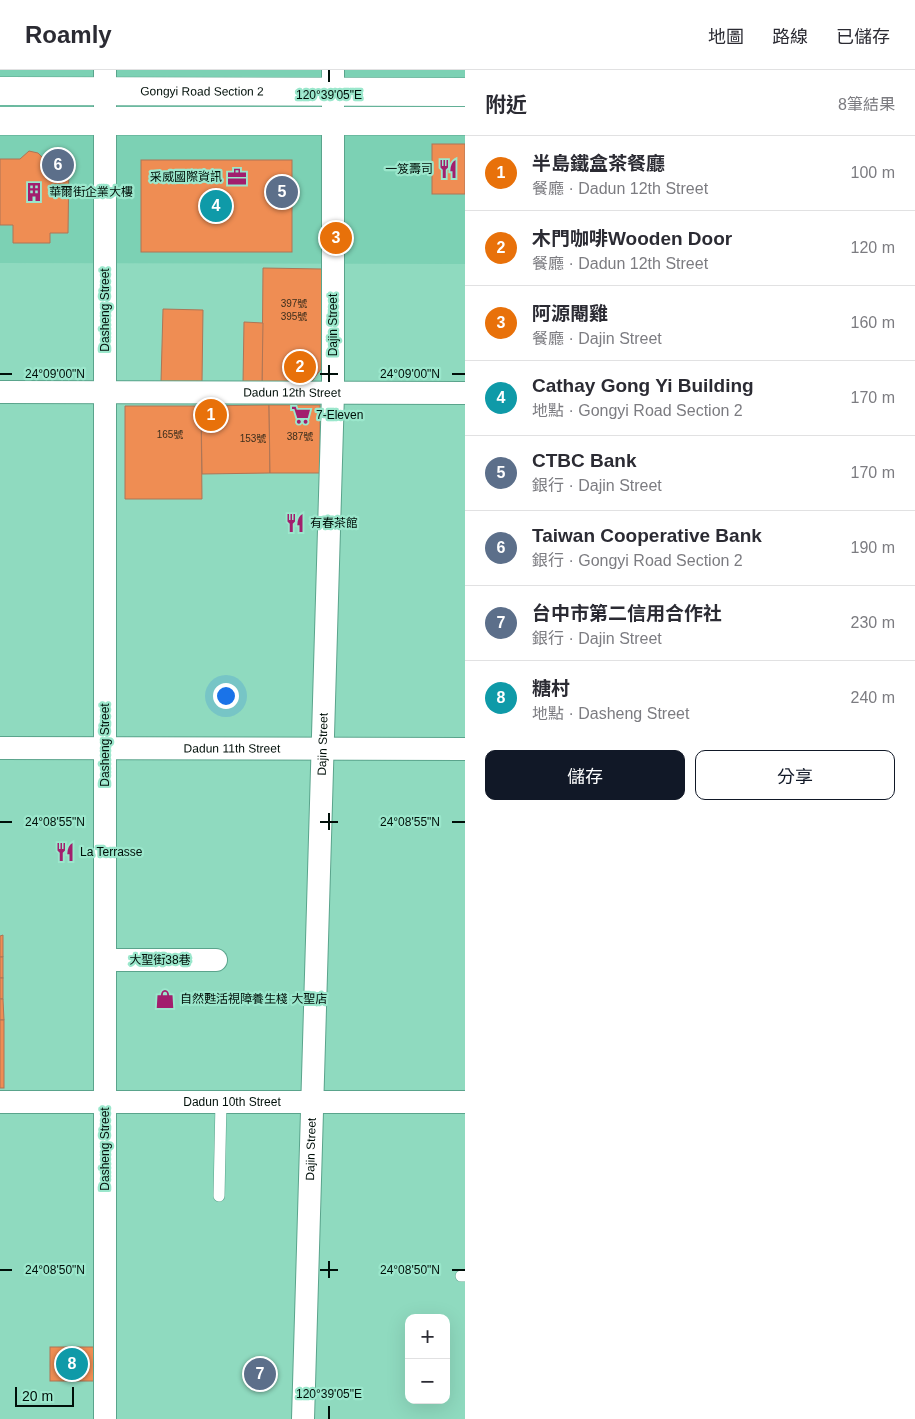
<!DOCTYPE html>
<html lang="zh-TW">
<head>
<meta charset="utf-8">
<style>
	:root { --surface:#fff; --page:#f2f2f3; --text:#2b2b33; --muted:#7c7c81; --line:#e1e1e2; --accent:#111827 }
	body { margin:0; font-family:Arial,"Noto Sans TC",sans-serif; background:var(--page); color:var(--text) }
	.controls { position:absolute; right:15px; bottom:15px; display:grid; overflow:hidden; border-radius:10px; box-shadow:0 5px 20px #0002 }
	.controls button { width:45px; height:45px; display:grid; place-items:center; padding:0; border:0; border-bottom:1px solid var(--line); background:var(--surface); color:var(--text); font:25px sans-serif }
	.scale { position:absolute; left:15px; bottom:12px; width:59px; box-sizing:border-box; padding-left:5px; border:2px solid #000f09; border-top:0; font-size:14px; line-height:18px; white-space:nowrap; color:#000f09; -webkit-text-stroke:4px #9be7cc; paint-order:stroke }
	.you { position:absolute; left:225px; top:625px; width:18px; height:18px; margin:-12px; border:4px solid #fff; border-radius:50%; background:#1a73e8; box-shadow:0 0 0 8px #1a73e833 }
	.badge { display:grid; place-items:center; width:32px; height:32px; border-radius:50%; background:var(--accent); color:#fff; font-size:16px; font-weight:700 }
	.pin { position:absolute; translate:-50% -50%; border:2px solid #fff; box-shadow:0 1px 5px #0006 }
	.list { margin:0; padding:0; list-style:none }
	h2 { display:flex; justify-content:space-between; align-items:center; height:65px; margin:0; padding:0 20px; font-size:21px }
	h2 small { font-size:16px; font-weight:400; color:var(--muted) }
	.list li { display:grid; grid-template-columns:32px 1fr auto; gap:15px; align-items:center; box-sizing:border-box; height:75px; padding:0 20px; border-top:1px solid var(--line) }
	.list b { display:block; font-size:19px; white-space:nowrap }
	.list p { margin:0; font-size:16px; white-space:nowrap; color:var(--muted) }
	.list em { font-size:16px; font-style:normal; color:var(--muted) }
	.actions { display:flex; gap:10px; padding:15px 20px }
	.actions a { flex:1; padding:11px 0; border:1px solid var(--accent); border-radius:10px; text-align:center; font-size:18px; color:var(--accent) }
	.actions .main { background:var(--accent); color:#fff }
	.map { position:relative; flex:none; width:465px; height:1349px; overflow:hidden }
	header { display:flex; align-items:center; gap:30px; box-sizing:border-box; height:70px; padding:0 25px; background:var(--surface); border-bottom:1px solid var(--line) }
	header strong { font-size:24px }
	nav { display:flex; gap:28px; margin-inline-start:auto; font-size:18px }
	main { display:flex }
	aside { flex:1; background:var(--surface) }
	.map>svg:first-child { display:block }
	.built { fill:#7cd1b4 }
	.building { fill:#ef8d53; stroke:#ad7556 }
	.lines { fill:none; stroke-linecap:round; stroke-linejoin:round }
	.service-casing { stroke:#5aa48c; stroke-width:12 }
	.minor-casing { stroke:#5aa48c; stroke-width:24 }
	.secondary-casing { stroke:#5aa48c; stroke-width:29 }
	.service { stroke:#fff; stroke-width:11 }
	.minor { stroke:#fff; stroke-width:22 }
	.secondary { stroke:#fff; stroke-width:28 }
	.ticks { fill:none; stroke:#000f09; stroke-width:2 }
	.labels { text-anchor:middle; stroke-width:4.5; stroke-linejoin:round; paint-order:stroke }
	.number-label { font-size:10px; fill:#3c2e1c }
	.street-label { font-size:12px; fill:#000f09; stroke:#9be7cc }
	.poi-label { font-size:12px; fill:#000f09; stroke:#9be7cc; text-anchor:start }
	.ticks-label { font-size:12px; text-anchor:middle; fill:#000f09; stroke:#9be7cc; stroke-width:4.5; stroke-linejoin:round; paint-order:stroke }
</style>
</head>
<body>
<header>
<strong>Roamly</strong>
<nav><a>地圖</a><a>路線</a><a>已儲存</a></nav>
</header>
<main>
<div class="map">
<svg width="465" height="1349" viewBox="0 0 465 1349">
	<rect width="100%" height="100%" fill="#8fdabf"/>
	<!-- built -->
	<path class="built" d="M0,0H465V194L0,193Z"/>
	<!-- building -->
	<g class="building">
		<rect x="432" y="74" width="33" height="50"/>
		<path d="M29,81L38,83L44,89H69L68,163H50V173H13V155H0V89H20Z"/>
		<rect x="141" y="90" width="151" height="92"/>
		<path d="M263,198L322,199L321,299L310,314L262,313Z"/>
		<path d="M163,239L203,240L202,312H161Z"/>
		<path d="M244,252L263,253L262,313H243Z"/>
		<path d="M269,335L270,403L202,404L201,336Z"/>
		<path d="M269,335H320V403H270Z"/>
		<path d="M125,336H201L202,429H125Z"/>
		<path d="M3,865V887H0V866Z"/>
		<rect x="0" y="887" width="3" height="21"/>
		<rect x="0" y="908" width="3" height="21"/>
		<path d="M0,929H3L4,950H0Z"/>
		<rect x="0" y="950" width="4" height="68"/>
		<rect x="50" y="1277" width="44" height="34"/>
	</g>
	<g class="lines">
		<!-- service casing -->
		<g class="service-casing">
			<g id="service">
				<path d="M219,1126L221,1032"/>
				<path d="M461,1206H465"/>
			</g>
		</g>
		<!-- minor casing -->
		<g class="minor-casing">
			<g id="minor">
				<path d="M105,0V1349"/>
				<path id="s1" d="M0,322L465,323"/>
				<path id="s2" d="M0,678L465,679"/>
				<path d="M105,890H216"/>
				<path id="s3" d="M0,1032H465"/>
				<path id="s4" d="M303,1349L333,323V0"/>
			</g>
		</g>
		<!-- secondary casing -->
		<g class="secondary-casing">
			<g id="secondary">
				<path id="s5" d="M0,21L465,22"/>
				<path d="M0,51H465"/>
			</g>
		</g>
		<!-- service -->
		<use href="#service" class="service"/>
		<!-- minor -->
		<use href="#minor" class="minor"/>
		<!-- secondary -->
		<use href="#secondary" class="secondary"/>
	</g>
	<!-- ticks -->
	<path class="ticks" d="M329,0V12M329,295V312M0,304H12M320,304H338M452,304H465M329,743V760M0,752H12M320,752H338M452,752H465M329,1191V1208M0,1200H12M320,1200H338M452,1200H465M329,1336V1349"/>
	<!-- icons -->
	<defs>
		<g id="restaurant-bare" transform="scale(1.5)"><path d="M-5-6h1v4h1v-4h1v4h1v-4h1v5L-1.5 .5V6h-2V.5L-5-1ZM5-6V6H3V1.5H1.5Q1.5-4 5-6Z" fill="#a21e6d" stroke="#9be7cc" stroke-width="2.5" paint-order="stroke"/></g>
		<g id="office-bare" transform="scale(1.5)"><path d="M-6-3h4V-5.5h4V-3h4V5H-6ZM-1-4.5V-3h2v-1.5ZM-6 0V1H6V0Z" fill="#a21e6d" stroke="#9be7cc" stroke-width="2.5" paint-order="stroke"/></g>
		<g id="building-bare" transform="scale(1.5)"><path d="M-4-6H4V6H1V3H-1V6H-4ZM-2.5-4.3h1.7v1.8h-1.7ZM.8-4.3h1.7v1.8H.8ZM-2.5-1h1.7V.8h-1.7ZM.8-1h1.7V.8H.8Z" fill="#a21e6d" stroke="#9be7cc" stroke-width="2.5" paint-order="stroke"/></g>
		<g id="supermarket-bare" transform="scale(1.5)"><path d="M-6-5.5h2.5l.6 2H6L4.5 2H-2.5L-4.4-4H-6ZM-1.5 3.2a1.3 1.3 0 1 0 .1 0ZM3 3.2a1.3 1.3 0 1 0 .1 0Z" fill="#a21e6d" stroke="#9be7cc" stroke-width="2.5" paint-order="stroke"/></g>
		<g id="shop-bare" transform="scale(1.5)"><path d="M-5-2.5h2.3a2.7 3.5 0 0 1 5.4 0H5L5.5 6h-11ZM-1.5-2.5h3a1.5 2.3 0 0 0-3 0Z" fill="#a21e6d" stroke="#9be7cc" stroke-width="2.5" paint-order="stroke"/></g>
	</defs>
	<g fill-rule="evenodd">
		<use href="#restaurant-bare" x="448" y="99"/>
		<use href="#office-bare" x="237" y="107"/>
		<use href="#building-bare" x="34" y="122"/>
		<use href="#supermarket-bare" x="301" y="345"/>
		<use href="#restaurant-bare" x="295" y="453"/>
		<use href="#restaurant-bare" x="65" y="782"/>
		<use href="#shop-bare" x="165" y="929"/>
	</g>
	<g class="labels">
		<!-- number labels -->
		<g class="number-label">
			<text x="294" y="237">397號</text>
			<text x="294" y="250">395號</text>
			<text x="170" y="368">165號</text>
			<text x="300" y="370">387號</text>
			<text x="253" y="372">153號</text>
		</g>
		<!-- street labels -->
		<g class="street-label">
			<text dy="4" stroke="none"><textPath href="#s5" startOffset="202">Gongyi Road Section 2</textPath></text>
			<text transform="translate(105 240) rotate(-90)" y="4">Dasheng Street</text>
			<text transform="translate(333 255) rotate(-90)" y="4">Dajin Street</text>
			<text dy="4" stroke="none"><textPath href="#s1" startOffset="292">Dadun 12th Street</textPath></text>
			<text transform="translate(105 675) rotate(-90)" y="4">Dasheng Street</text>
			<text dy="4" stroke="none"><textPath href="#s4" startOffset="675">Dajin Street</textPath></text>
			<text dy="4" stroke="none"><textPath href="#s2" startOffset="232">Dadun 11th Street</textPath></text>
			<text x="160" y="894">大聖街38巷</text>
			<text dy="4" stroke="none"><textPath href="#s3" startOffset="232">Dadun 10th Street</textPath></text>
			<text transform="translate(105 1079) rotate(-90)" y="4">Dasheng Street</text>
			<text dy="4" stroke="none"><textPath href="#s4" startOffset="270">Dajin Street</textPath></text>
		</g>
		<!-- poi labels -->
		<g class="poi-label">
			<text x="433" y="103" text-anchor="end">一笈壽司</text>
			<text x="222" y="111" text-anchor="end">采威國際資訊</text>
			<text x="49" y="126">華爾街企業大樓</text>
			<text x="316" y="349">7-Eleven</text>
			<text x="310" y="457">有春茶館</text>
			<text x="80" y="786">La Terrasse</text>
			<text x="180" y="933">自然甦活視障養生棧 大聖店</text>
		</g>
	</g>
	<g class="ticks-label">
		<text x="329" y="29">120°39'05"E</text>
		<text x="55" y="308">24°09'00"N</text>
		<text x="410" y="308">24°09'00"N</text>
		<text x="55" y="756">24°08'55"N</text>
		<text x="410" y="756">24°08'55"N</text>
		<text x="55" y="1204">24°08'50"N</text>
		<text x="410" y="1204">24°08'50"N</text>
		<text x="329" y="1328">120°39'05"E</text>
	</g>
</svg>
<div class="controls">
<button>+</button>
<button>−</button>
</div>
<div class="scale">20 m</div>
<div class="you"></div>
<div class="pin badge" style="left:211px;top:345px;background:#e8710a">1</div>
<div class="pin badge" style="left:300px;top:297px;background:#e8710a">2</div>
<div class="pin badge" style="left:336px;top:168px;background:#e8710a">3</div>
<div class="pin badge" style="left:216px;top:136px;background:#0f9aa8">4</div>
<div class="pin badge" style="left:282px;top:122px;background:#5c6f8a">5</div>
<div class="pin badge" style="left:58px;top:95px;background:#5c6f8a">6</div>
<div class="pin badge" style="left:260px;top:1304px;background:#5c6f8a">7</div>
<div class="pin badge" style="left:72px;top:1294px;background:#0f9aa8">8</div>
</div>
<aside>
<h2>附近<small>8筆結果</small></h2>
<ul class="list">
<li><span class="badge" style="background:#e8710a">1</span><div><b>半島鐵盒茶餐廳</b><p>餐廳 · Dadun 12th Street</p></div><em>100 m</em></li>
<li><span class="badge" style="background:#e8710a">2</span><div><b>木門咖啡Wooden Door</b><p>餐廳 · Dadun 12th Street</p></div><em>120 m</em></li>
<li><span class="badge" style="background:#e8710a">3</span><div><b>阿源閹雞</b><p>餐廳 · Dajin Street</p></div><em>160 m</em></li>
<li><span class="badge" style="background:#0f9aa8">4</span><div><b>Cathay Gong Yi Building</b><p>地點 · Gongyi Road Section 2</p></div><em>170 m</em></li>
<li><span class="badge" style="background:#5c6f8a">5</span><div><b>CTBC Bank</b><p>銀行 · Dajin Street</p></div><em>170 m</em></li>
<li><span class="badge" style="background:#5c6f8a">6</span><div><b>Taiwan Cooperative Bank</b><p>銀行 · Gongyi Road Section 2</p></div><em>190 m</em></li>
<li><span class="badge" style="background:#5c6f8a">7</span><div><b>台中市第二信用合作社</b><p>銀行 · Dajin Street</p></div><em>230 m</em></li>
<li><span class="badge" style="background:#0f9aa8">8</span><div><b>糖村</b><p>地點 · Dasheng Street</p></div><em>240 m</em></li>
</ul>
<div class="actions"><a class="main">儲存</a><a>分享</a></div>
</aside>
</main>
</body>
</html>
